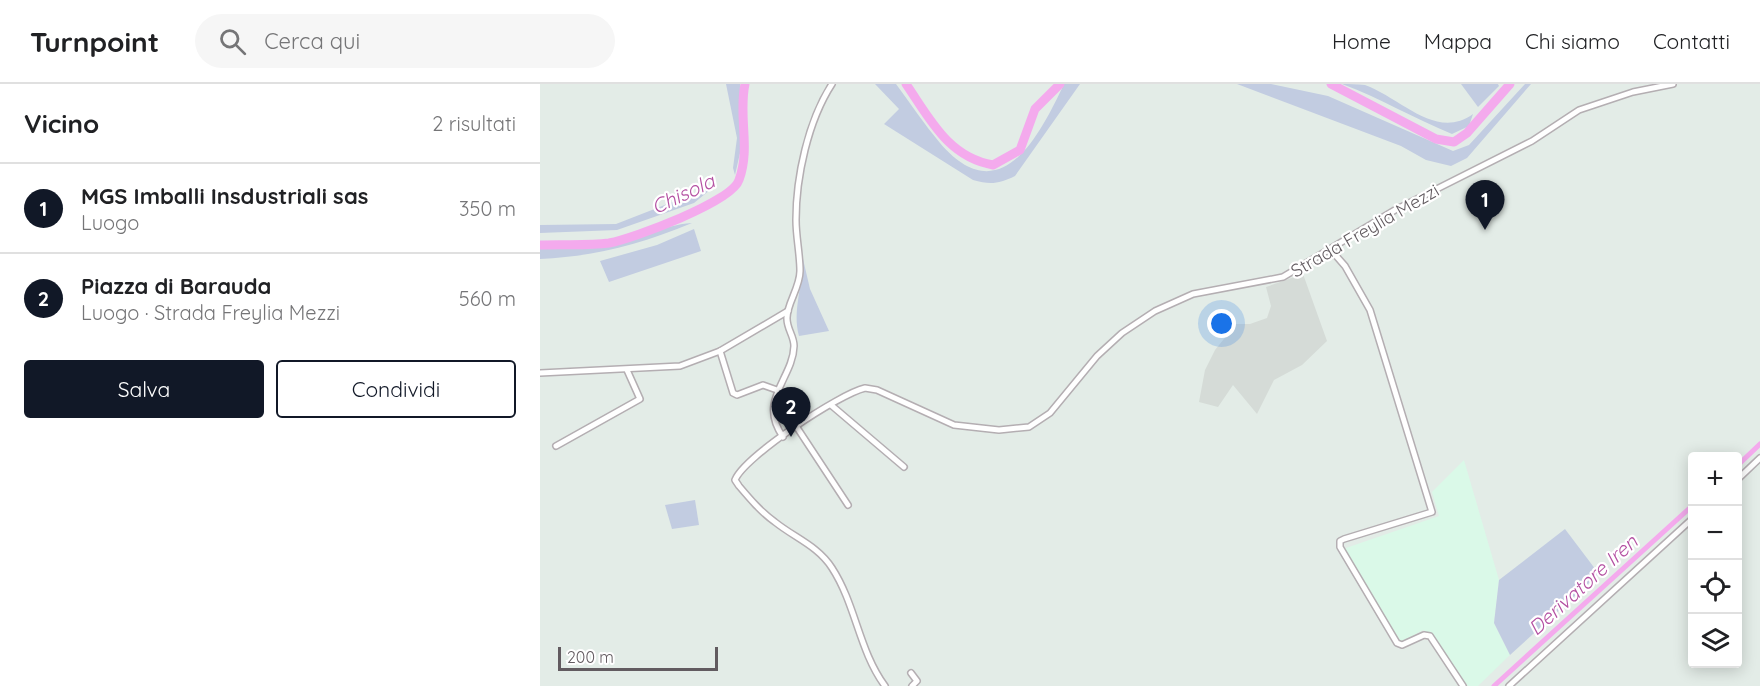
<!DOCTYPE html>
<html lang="it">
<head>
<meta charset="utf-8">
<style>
	:root { --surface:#fff; --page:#f6f6f6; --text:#202124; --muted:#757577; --line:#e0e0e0; --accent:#111827 }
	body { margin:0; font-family:Quicksand,sans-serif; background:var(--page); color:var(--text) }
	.controls { position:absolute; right:18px; bottom:18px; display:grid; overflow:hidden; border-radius:6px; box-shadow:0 3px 15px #0003 }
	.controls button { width:54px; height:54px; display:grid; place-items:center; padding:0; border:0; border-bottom:2px solid var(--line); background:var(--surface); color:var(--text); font:30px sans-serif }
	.scale { position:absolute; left:18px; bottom:15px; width:160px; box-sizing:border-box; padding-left:6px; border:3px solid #625b60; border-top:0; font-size:16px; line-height:21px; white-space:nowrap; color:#625b60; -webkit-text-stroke:4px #fff; paint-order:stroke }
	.you { position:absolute; left:682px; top:240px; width:21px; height:21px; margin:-15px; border:4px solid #fff; border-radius:50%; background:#1a73e8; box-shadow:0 0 0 9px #1a73e833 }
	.badge { display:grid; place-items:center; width:39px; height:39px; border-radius:50%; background:var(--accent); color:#fff; font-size:20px; font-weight:700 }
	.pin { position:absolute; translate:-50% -50px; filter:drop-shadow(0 2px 3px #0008) }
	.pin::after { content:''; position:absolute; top:32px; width:21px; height:18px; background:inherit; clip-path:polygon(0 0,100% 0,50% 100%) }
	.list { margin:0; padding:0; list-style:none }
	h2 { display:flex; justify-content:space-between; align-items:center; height:78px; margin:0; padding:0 24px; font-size:26px }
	h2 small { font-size:20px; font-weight:400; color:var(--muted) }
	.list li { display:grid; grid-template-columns:39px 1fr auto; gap:18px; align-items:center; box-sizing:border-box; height:90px; padding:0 24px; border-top:2px solid var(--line) }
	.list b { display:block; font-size:22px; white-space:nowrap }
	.list p { margin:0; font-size:20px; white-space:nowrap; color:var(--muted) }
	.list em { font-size:20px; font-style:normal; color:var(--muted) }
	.actions { display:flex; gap:12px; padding:18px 24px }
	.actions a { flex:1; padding:14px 0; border:2px solid var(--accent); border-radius:6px; text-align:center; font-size:21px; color:var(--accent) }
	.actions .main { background:var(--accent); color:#fff }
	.icon { flex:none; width:33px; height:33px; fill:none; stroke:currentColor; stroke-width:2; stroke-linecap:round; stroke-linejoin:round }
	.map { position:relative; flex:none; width:1220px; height:602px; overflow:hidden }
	header { display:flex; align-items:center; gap:36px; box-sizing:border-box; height:84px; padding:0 30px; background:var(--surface); border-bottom:2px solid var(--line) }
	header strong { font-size:28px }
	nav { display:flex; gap:33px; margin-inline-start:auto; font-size:21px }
	.search { width:420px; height:54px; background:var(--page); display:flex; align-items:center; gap:15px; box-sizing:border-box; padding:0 21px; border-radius:33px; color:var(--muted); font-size:22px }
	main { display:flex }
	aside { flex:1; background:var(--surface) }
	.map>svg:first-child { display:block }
	.commercial { fill:#daf9e8 }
	.industrial { fill:#d5dbd7 }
	.green { fill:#c2cce1 }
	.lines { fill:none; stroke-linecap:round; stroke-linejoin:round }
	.canal { stroke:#f4aaed; stroke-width:5 }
	.river { stroke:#f4aaed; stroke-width:9 }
	.minor-casing { stroke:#b4aeb2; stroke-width:8 }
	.minor { stroke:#fff; stroke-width:5 }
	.labels { text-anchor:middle; stroke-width:4.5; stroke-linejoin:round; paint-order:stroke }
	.street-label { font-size:18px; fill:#625b60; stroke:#fff }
	.water-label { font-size:20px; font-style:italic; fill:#b450a2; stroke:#fff }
</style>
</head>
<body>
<header>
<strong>Turnpoint</strong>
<div class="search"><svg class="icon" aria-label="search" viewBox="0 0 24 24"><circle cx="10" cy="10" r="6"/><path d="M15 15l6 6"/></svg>Cerca qui</div>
<nav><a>Home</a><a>Mappa</a><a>Chi siamo</a><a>Contatti</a></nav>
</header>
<main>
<aside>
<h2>Vicino<small>2 risultati</small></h2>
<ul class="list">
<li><span class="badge">1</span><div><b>MGS Imballi Insdustriali sas</b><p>Luogo</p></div><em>350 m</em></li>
<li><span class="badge">2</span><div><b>Piazza di Barauda</b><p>Luogo · Strada Freylia Mezzi</p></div><em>560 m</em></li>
</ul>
<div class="actions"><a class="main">Salva</a><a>Condividi</a></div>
</aside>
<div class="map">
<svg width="1220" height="602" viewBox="0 0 1220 602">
	<rect width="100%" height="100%" fill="#e3ece7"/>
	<!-- commercial -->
	<path class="commercial" d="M924,376L959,496L954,539L970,571L938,602H928L892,551L883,546L861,558L803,465L899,432L892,408Z"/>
	<!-- industrial -->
	<path class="industrial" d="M763,190L787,257L762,281L734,296L717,330L693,301L678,323L659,318L665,286L675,266L696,240H710L727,234L731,222L726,203Z"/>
	<!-- green -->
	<g class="green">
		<path d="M186,0H200L203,56L195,91L193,84L197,54Z"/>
		<path d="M335,0H356C370,19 384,40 400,59C460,129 499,53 524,0H540L475,92C459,100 450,101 433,96L344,40L359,25Z"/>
		<path d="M697,0H731L788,12L913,67L929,61L985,0H991L927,74L911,82L886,76L861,62Z"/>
		<path d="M802,0C809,0 818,0 825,1C861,14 896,57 933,30L929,42L912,50C875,35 840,14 802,0Z"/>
		<path d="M921,0H958L959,2L938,23Z"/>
		<path d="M176,101L154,119L77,146L0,149V141L76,140Z"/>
		<path d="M152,139C98,161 58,172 0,175V164C21,163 45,166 66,163C95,157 122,141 152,139Z"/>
		<path d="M154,145L161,167L69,198L60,177L117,161Z"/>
		<path d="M263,175L270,205L289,247L259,252C252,227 263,201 263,175Z"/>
		<path d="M155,416L159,441L132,445L125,421Z"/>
		<path d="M1025,445L1059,490L970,571L954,539L959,496Z"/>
	</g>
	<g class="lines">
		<!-- canal -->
		<g class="canal">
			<path d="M1198,381L1220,360"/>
			<path d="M954,602L1152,422"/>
		</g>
		<!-- river -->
		<g class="river">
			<path d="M366,0C390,35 408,73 453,81L480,66L495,25L520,0"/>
			<path d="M791,0L896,55L914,58L927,49L970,0"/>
			<path d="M0,161C22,160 47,162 69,159C94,154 192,118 199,96C211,64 198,32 205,0"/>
		</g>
		<!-- minor casing -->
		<g class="minor-casing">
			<g id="minor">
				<path d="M791,166L805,182L830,226L892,428L804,455L800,457V463L857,559L862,561L884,551L890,552L923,602"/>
				<path d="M180,267L193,309L197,311L223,301L237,306"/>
				<path d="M0,289L140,282L180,267L248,227"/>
				<path d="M291,321L364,383"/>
				<path d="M256,342L308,421"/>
				<path d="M243,353C217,316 253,295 254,262C254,252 247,245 247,235C246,221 260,204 260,187C260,170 256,153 256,136C256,93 268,37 292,0"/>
				<path d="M16,362L100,315L87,286"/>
				<path d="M1198,395L1220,374"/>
				<path d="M371,589L377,597L372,602"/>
				<path d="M345,602C319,567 316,521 292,484C278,462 255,454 235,438C221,428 210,415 199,402L195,396C204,373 299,310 325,304L337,306L414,341L459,346L489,343L510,329L557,272L582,249L615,227L653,210L743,193L855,126L992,57L1039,26L1093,8L1133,0"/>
				<path d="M969,602L1152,435"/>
			</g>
		</g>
		<!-- minor -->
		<use href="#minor" class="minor"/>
	</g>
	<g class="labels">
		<!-- street labels -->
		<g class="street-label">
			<text transform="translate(825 147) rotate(-30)" y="6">Strada Freylia Mezzi</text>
		</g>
		<!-- water labels -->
		<g class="water-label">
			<text transform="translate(143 110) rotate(-25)" y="7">Chisola</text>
			<text transform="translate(1043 501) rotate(-42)" y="7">Derivatore Iren</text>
		</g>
	</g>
</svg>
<div class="controls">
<button>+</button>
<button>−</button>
<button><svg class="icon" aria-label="locate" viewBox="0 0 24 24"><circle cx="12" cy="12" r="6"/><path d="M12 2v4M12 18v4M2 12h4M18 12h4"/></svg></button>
<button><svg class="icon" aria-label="layers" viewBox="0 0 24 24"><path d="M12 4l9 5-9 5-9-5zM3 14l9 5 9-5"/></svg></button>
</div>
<div class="scale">200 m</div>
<div class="you"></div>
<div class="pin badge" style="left:945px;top:146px">1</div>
<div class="pin badge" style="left:251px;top:353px">2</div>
</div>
</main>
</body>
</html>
